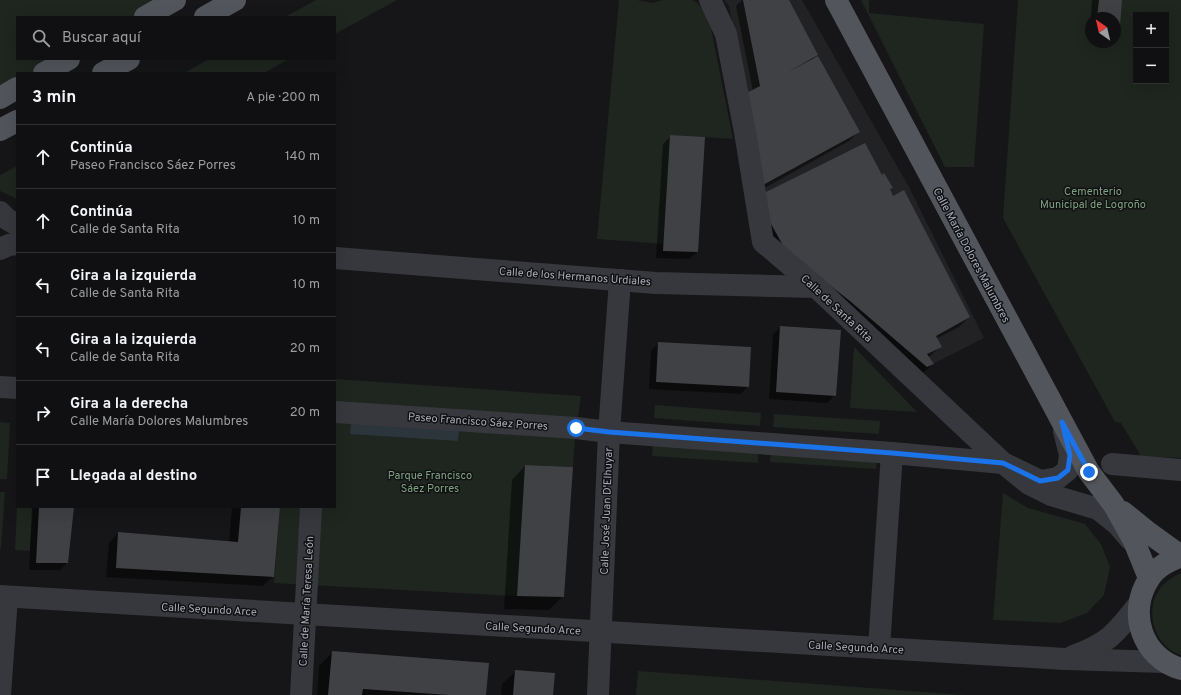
<!DOCTYPE html>
<html lang="es">
<head>
<meta charset="utf-8">
<style>
	:root { --surface:#101012; --page:#19191b; --text:#f1f3f6; --muted:#9c9d9f; --line:#303032 }
	body { margin:0; font-family:Overpass,sans-serif; background:var(--page); color:var(--text) }
	.controls { position:absolute; right:12px; top:12px; display:grid; overflow:hidden; border-radius:0px; box-shadow:0 4px 16px #0002 }
	.controls button { width:36px; height:36px; display:grid; place-items:center; padding:0; border:0; border-bottom:1px solid var(--line); background:var(--surface); color:var(--text); font:20px sans-serif }
	.compass { position:absolute; left:1085px; top:12px; width:36px; height:36px; border-radius:50%; background:var(--surface); box-shadow:0 4px 16px #0002; rotate:326deg }
	.stop { position:absolute; width:12px; height:12px; margin:-9px; border:3px solid #1a73e8; border-radius:50%; background:#fff }
	.stop.end { background:#1a73e8; border-color:#fff; box-shadow:0 1px 4px #0008 }
	.list { margin:0; padding:0; list-style:none }
	h2 { display:flex; justify-content:space-between; align-items:center; height:52px; margin:0; padding:0 16px; font-size:17px }
	h2 small { font-size:13px; font-weight:400; color:var(--muted) }
	.list li { display:grid; grid-template-columns:26px 1fr auto; gap:12px; align-items:center; box-sizing:border-box; height:64px; padding:0 16px; border-top:1px solid var(--line) }
	.list b { display:block; font-size:15px; white-space:nowrap }
	.list p { margin:0; font-size:13px; white-space:nowrap; color:var(--muted) }
	.list em { font-size:13px; font-style:normal; color:var(--muted) }
	.icon { flex:none; width:22px; height:22px; fill:none; stroke:currentColor; stroke-width:2; stroke-linecap:round; stroke-linejoin:round }
	.map { position:relative; flex:none; width:1181px; height:695px; overflow:hidden }
	.search { position:absolute; background:var(--surface); box-shadow:0 4px 16px #0002; left:16px; top:16px; width:320px; height:44px; display:flex; align-items:center; gap:10px; box-sizing:border-box; padding:0 14px; border-radius:0px; color:var(--muted); font-size:15px }
	.panel { position:absolute; background:var(--surface); box-shadow:0 4px 16px #0002; left:16px; top:72px; width:320px; height:436px; border-radius:0px }
	.map>svg:first-child { display:block }
	.built { fill:#222225 }
	.green { fill:#1e261f; fill-rule:evenodd }
	.water { fill:#2c353c }
	.shadow { fill:#0007 }
	.building { fill:#404145 }
	.lines { fill:none; stroke-linecap:round; stroke-linejoin:round }
	.minor { stroke:#37383d; stroke-width:22 }
	.major { stroke:#53555c; stroke-width:22 }
	.route { stroke:#1a73e8; stroke-width:5 }
	.labels { text-anchor:middle; stroke-width:3; stroke-linejoin:round; paint-order:stroke }
	.park-label { font-size:11px; fill:#7fa381; stroke:#111113 }
	.street-label { font-size:11px; fill:#a8adb8; stroke:#111113 }
</style>
</head>
<body>
<div class="map">
<svg width="1181" height="695" viewBox="0 0 1181 695">
	<rect width="100%" height="100%" fill="#161618"/>
	<!-- built -->
	<path class="built" d="M724,0H802L909,187L984,338L927,367L850,301L786,251L761,186L729,6Z"/>
	<!-- green -->
	<g class="green">
		<path d="M0,0H175L145,17H17V59H69L44,73H17V88L0,98Z"/>
		<path d="M316,0H397L335,34V17H285Z"/>
		<path d="M619,0H637L653,3L663,0H692C701,4 706,15 710,23L733,139L670,135L664,244L597,239Z"/>
		<path d="M861,0H869V13L984,24L974,167H945Z"/>
		<path d="M1018,0H1181V458L1141,456L1121,423L1115,422L1003,218ZM1136,15H1166V81H1136ZM1091,18H1115V42H1091Z"/>
		<path d="M209,59H289L264,73H184Z"/>
		<path d="M17,166V199L0,191V175Z"/>
		<path d="M854,347L917,412L850,408Z"/>
		<path d="M335,379L581,396L575,437L573,467L525,465L517,596L274,583L280,507H335Z"/>
		<path d="M655,405L761,413L760,426L654,418Z"/>
		<path d="M774,414L880,421L879,434L773,427Z"/>
		<path d="M0,422L10,423L7,479H0Z"/>
		<path d="M653,443L758,450V463L652,456Z"/>
		<path d="M771,449L877,456L876,469L770,462Z"/>
		<path d="M0,492H5L1,549H0Z"/>
		<path d="M1003,493L1028,508L1085,524L1101,544L1110,567L1104,595L1087,613L1061,623L993,620Z"/>
		<path d="M17,507H33L30,551L15,550Z"/>
		<path d="M1181,573V655C1155,647 1144,612 1159,590C1164,582 1173,577 1181,573Z"/>
		<path d="M638,671L965,695H636Z"/>
	</g>
	<!-- water -->
	<path class="water" d="M351,422L459,429L458,441L350,434Z"/>
	<!-- shadow -->
	<g class="shadow">
		<path d="M742,0H787L817,55L812,60L859,131L849,141L752,195L753,91L736,6Z"/>
		<path d="M1092,0H1121L1119,24L1115,29V18H1091L1090,29Z"/>
		<path d="M671,136L697,252L689,259L656,258L663,144Z"/>
		<path d="M881,176L891,188L889,190L969,317L959,327L936,339L941,346L928,358L933,364L923,373L756,223Z"/>
		<path d="M781,327L835,395L827,403L769,399L773,334Z"/>
		<path d="M659,343L748,386L741,394L649,389L651,351Z"/>
		<path d="M525,466L563,596L549,610L504,609L512,480Z"/>
		<path d="M32,507H73L67,563L60,570H29Z"/>
		<path d="M232,507H279L273,576L263,586L106,577L109,543L118,533L229,542Z"/>
		<path d="M333,652L485,695H317L319,666Z"/>
		<path d="M516,671L552,695H501L502,684Z"/>
	</g>
	<!-- building -->
	<g class="building">
		<path d="M743,0H789L818,55L788,72L818,56L860,132L761,186L745,94L760,86Z"/>
		<path d="M1099,0H1122L1120,25L1115,24V18H1097Z"/>
		<path d="M670,135L705,137L698,252L663,251Z"/>
		<path d="M865,143L882,175L884,173L893,188L890,189L893,196L904,190L970,317L936,336L942,347L927,354L934,364L927,367L850,301L786,251L765,213L762,194Z"/>
		<path d="M780,326L841,330L836,396L776,392Z"/>
		<path d="M658,342L751,347L749,387L656,382Z"/>
		<path d="M525,465L573,467L564,597L517,596Z"/>
		<path d="M39,507H74L68,563H36Z"/>
		<path d="M241,507H280L274,577L116,568L118,532L238,542Z"/>
		<path d="M332,651L489,663L486,695H449L363,689L362,695H328Z"/>
		<path d="M515,670L555,673L553,695H513Z"/>
	</g>
	<g class="lines">
		<!-- minor -->
		<g class="minor">
			<path d="M710,0L726,34L745,132L763,242L816,287L1003,463L1040,481L1058,478L1068,470L1070,455L1064,431"/>
			<path d="M0,212L7,219L17,225"/>
			<path d="M0,249L9,245L17,244"/>
			<path d="M335,258L656,283L816,287"/>
			<path d="M0,387L17,388"/>
			<path d="M335,412L576,428L609,432L892,453L1003,463L1029,484L1051,495L1098,509L1118,525L1130,539"/>
			<path d="M1112,464L1181,470"/>
			<path d="M0,596L1065,659L1165,662"/>
			<path d="M879,648L892,453"/>
			<path d="M1073,656C1109,643 1115,634 1138,605"/>
			<path d="M0,695L7,597"/>
			<path d="M301,695L311,507"/>
			<path d="M598,695L609,432L620,280"/>
		</g>
		<!-- major -->
		<g class="major">
			<path d="M836,0L1089,472L1114,505L1134,541L1149,578"/>
			<path d="M145,17L175,0"/>
			<path d="M205,17L235,0"/>
			<path d="M44,73L69,59"/>
			<path d="M103,73L129,59"/>
			<path d="M0,98L17,88"/>
			<path d="M0,130L17,121"/>
			<path d="M1123,512L1149,533L1181,556"/>
			<path d="M1181,556C1169,561 1156,567 1149,579C1127,612 1142,658 1181,669"/>
		</g>
	</g>
	<g class="lines">
		<!-- route -->
		<path class="route" d="M576,428L609,432L892,453L1003,463L1040,481L1058,478L1068,470L1070,455L1062,422L1089,472"/>
	</g>
	<g class="labels">
		<!-- park labels -->
		<g class="park-label">
			<text x="1093" y="195">Cementerio<tspan x="1093" dy="13">Municipal de Logroño</tspan></text>
			<text x="430" y="479">Parque Francisco<tspan x="430" dy="13">Sáez Porres</tspan></text>
		</g>
		<!-- street labels -->
		<g class="street-label">
			<text transform="translate(972 255) rotate(62)" y="4">Calle María Dolores Malumbres</text>
			<text transform="translate(575 276) rotate(4)" y="4">Calle de los Hermanos Urdiales</text>
			<text transform="translate(837 308) rotate(43)" y="4">Calle de Santa Rita</text>
			<text transform="translate(478 421) rotate(4)" y="4">Paseo Francisco Sáez Porres</text>
			<text transform="translate(606 511) rotate(-88)" y="4">Calle José Juan D'Elhuyar</text>
			<text transform="translate(306 601) rotate(-87)" y="4">Calle de María Teresa León</text>
			<text transform="translate(209 609) rotate(3)" y="4">Calle Segundo Arce</text>
			<text transform="translate(533 628) rotate(3)" y="4">Calle Segundo Arce</text>
			<text transform="translate(856 647) rotate(3)" y="4">Calle Segundo Arce</text>
		</g>
	</g>
</svg>
<div class="controls">
<button>+</button>
<button>−</button>
</div>
<svg class="compass" viewBox="-18 -18 36 36"><path d="M0-13l5 13h-10z" fill="#e53935"/><path d="M0 13l5-13h-10z" fill="#9c9d9f"/></svg>
<div class="stop" style="left:576px;top:428px"></div>
<div class="stop end" style="left:1089px;top:472px"></div>
<div class="search"><svg class="icon" aria-label="search" viewBox="0 0 24 24"><circle cx="10" cy="10" r="6"/><path d="M15 15l6 6"/></svg>Buscar aquí</div>
<section class="panel">
<h2>3 min<small>A pie · 200 m</small></h2>
<ul class="list">
<li><svg class="icon" aria-label="ahead" viewBox="0 0 24 24"><path d="M12 20V5M6 11l6-6 6 6"/></svg><div><b>Continúa</b><p>Paseo Francisco Sáez Porres</p></div><em>140 m</em></li>
<li><svg class="icon" aria-label="ahead" viewBox="0 0 24 24"><path d="M12 20V5M6 11l6-6 6 6"/></svg><div><b>Continúa</b><p>Calle de Santa Rita</p></div><em>10 m</em></li>
<li><svg class="icon" aria-label="left" viewBox="0 0 24 24"><path d="M17 20v-9H6M10 6l-5 5 5 5"/></svg><div><b>Gira a la izquierda</b><p>Calle de Santa Rita</p></div><em>10 m</em></li>
<li><svg class="icon" aria-label="left" viewBox="0 0 24 24"><path d="M17 20v-9H6M10 6l-5 5 5 5"/></svg><div><b>Gira a la izquierda</b><p>Calle de Santa Rita</p></div><em>20 m</em></li>
<li><svg class="icon" aria-label="right" viewBox="0 0 24 24"><path d="M7 20v-9h11M14 6l5 5-5 5"/></svg><div><b>Gira a la derecha</b><p>Calle María Dolores Malumbres</p></div><em>20 m</em></li>
<li><svg class="icon" aria-label="arrive" viewBox="0 0 24 24"><path d="M6 21V4h12l-3 4 3 4H6"/></svg><div><b>Llegada al destino</b></div></li>
</ul>
</section>
</div>
</body>
</html>
